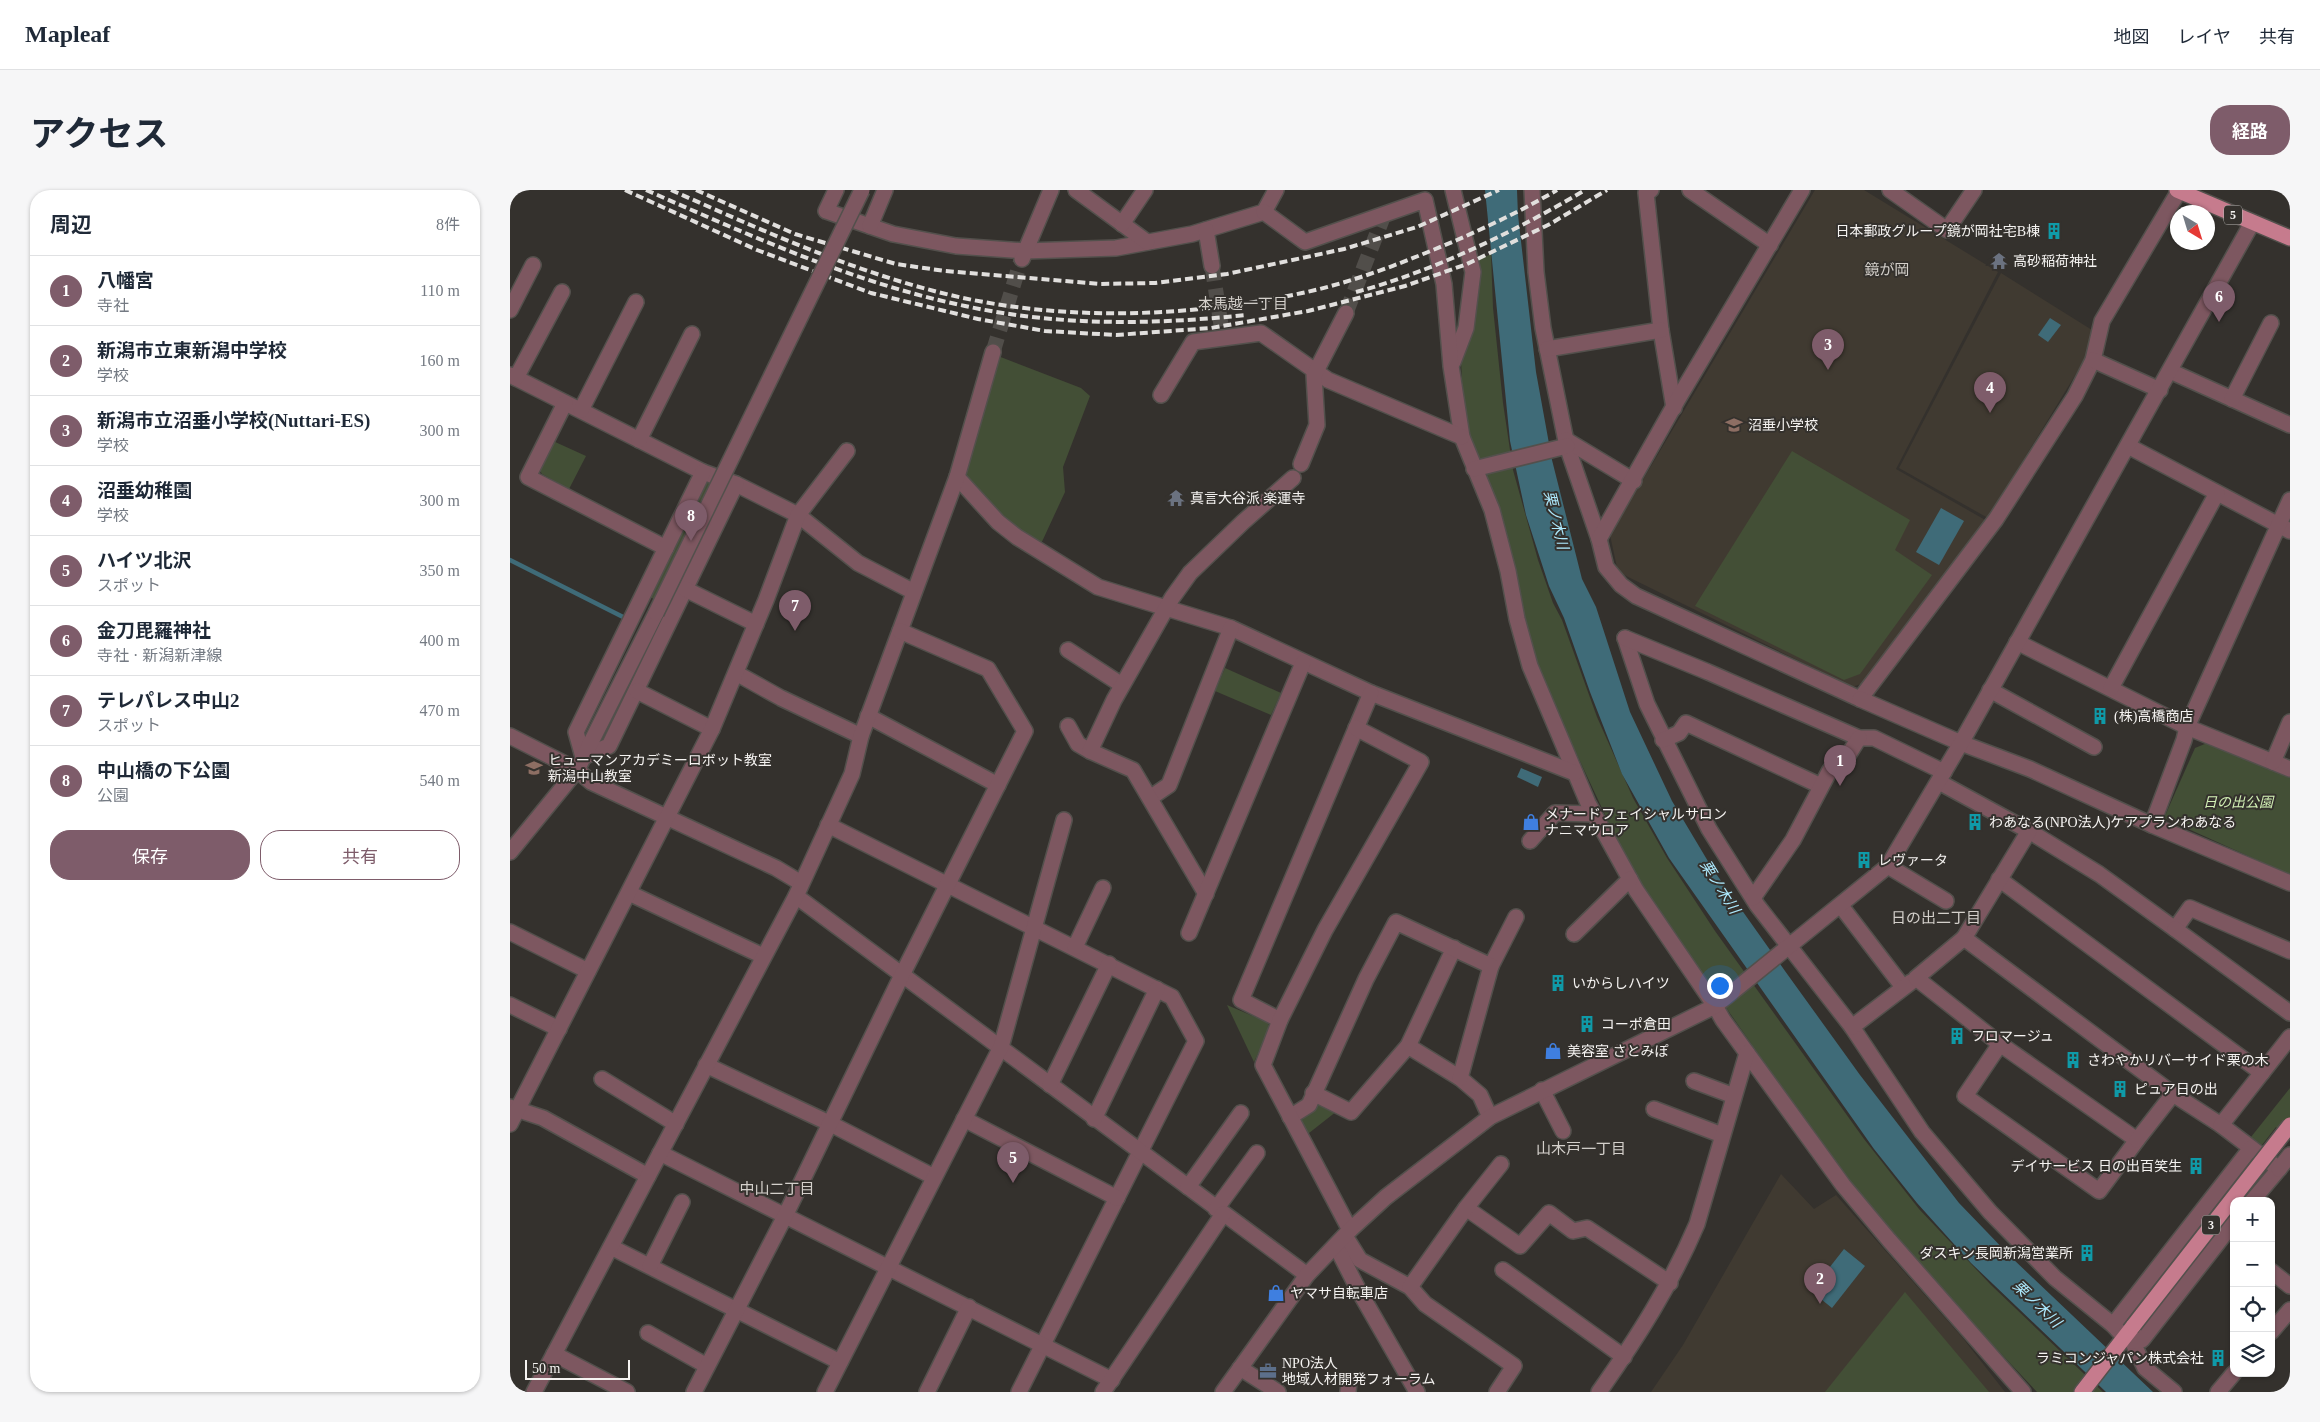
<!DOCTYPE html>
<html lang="ja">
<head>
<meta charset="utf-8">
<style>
	:root { --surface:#fff; --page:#f6f6f7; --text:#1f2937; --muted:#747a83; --line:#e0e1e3; --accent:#7e5c6a }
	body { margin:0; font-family:"Times New Roman","Noto Sans JP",serif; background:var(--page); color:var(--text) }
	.controls { position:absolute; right:15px; bottom:15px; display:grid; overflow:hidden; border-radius:10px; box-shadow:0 1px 4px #0004 }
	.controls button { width:45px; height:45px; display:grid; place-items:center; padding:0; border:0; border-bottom:1px solid var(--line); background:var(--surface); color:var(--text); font:25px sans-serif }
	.compass { position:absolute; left:1660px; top:15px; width:45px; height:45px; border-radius:50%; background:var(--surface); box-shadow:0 1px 4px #0004; rotate:142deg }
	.scale { position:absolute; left:15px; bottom:12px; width:105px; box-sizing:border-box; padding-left:5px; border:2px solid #f5f3f1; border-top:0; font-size:14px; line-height:18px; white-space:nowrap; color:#f5f3f1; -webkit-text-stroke:4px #34312d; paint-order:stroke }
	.you { position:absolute; left:1209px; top:795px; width:18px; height:18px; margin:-12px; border:4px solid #fff; border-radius:50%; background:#1a73e8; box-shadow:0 0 0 8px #1a73e833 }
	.badge { display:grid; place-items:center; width:32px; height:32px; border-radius:50%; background:var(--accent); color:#fff; font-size:16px; font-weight:700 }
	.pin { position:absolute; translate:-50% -41px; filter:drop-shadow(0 1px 2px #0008) }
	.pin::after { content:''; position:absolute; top:26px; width:18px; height:15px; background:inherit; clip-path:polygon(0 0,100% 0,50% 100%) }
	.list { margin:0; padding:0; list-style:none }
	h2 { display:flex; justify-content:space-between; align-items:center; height:65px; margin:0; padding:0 20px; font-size:21px }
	h2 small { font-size:16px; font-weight:400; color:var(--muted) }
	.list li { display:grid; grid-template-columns:32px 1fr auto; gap:15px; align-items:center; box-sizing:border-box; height:70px; padding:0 20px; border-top:1px solid var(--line) }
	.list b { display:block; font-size:19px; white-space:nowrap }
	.list p { margin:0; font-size:16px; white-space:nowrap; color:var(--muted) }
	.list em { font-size:16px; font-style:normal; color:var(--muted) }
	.actions { display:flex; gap:10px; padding:15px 20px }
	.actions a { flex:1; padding:11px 0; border:1px solid var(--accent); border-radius:20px; text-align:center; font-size:18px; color:var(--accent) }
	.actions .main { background:var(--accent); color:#fff }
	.icon { flex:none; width:28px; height:28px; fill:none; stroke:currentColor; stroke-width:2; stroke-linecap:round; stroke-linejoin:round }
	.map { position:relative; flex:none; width:1780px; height:1202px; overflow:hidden; border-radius:20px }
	header { display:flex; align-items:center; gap:30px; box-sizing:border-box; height:70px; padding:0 25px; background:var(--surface); border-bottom:1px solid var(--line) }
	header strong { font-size:24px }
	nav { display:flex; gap:28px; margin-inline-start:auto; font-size:18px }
	.intro { display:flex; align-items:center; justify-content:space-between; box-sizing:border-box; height:120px; padding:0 30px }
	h1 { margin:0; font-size:35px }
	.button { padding:12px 22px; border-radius:20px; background:var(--accent); color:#fff; font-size:18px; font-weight:700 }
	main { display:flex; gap:30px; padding:0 30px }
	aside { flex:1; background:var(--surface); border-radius:20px; box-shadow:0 1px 4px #0004 }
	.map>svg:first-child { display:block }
	.built { fill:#403a31 }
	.green { fill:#434f36 }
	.water { fill:#3f6b78 }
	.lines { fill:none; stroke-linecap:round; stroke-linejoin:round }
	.stream { stroke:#3f6b78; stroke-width:4.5 }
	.minor-tunnel { stroke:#514e4a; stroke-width:15; stroke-dasharray:15 8; stroke-linecap:butt }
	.minor-casing { stroke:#53504c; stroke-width:18 }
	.major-casing { stroke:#53504c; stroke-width:18 }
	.minor { stroke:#7d5760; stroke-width:15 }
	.major { stroke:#c67b8d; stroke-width:15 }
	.rail { stroke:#e1dfdd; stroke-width:4; stroke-dasharray:8 4; stroke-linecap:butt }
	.minor-bridge-casing { stroke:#53504c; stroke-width:18; stroke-linecap:butt }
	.major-bridge-casing { stroke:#53504c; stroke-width:18; stroke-linecap:butt }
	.minor-bridge { stroke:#7d5760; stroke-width:15 }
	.major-bridge { stroke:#c67b8d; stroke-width:15 }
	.labels { text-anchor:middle; stroke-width:4; stroke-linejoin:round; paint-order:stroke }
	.shield { fill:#34312d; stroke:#bbb9b6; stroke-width:1 }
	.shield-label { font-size:12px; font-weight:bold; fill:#f5f3f1 }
	.poi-label { font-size:14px; fill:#f5f3f1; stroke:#34312d; text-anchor:start }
	.park-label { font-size:14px; font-style:italic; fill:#d2f0b5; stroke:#34312d }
	.neighbourhood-label { font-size:15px; fill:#d4d0cb; stroke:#34312d }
	.water-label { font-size:15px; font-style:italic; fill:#ade9fd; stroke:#34312d }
</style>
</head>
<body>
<header>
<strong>Mapleaf</strong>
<nav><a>地図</a><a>レイヤ</a><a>共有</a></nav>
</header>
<div class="intro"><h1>アクセス</h1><a class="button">経路</a></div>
<main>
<aside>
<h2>周辺<small>8件</small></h2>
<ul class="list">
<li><span class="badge">1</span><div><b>八幡宮</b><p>寺社</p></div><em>110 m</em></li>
<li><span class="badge">2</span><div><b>新潟市立東新潟中学校</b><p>学校</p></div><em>160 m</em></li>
<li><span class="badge">3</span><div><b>新潟市立沼垂小学校(Nuttari-ES)</b><p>学校</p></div><em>300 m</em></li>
<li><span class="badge">4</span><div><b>沼垂幼稚園</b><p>学校</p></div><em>300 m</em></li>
<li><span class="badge">5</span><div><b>ハイツ北沢</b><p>スポット</p></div><em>350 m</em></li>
<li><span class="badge">6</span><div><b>金刀毘羅神社</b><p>寺社 · 新潟新津線</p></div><em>400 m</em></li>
<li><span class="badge">7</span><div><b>テレパレス中山2</b><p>スポット</p></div><em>470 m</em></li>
<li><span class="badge">8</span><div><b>中山橋の下公園</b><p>公園</p></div><em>540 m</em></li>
</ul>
<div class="actions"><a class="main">保存</a><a>共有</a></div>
</aside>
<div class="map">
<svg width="1780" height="1202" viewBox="0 0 1780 1202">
	<rect width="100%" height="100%" fill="#34312d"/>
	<!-- built -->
	<g class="built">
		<path d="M1305,0H1354L1488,82L1386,279L1477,331L1354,493L1342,497L1108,382L1100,345Z"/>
		<path d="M1491,83L1582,140L1575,169L1478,328L1389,278Z"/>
		<path d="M1271,984L1304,1019L1326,1005L1452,1147L1495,1202H1141L1173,1155Z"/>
	</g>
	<!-- green -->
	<g class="green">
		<path d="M981,64L983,118L993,213L1003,280L1028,370L1043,413L1052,430L1087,527L1123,608L1157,668L1205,741L1354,949L1409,1019L1481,1095L1593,1202H1527L1403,1070L1342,998L1138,706L1113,663L1023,471L958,246L953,211L951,171L965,72Z"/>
		<path d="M488,166L571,198L580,206L553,277L555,302L530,356L488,323L454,284Z"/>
		<path d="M43,251L76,266L59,299L32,284L29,279Z"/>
		<path d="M1282,261L1400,330L1385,360L1422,385L1350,484L1334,490L1185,416Z"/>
		<path d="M198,287L223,295L162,419L140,407Z"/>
		<path d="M715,478L771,503L761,525L705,501Z"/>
		<path d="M1702,551L1780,586V685L1654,628L1685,558Z"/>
		<path d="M717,815L757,832L760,838L744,872Z"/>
		<path d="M1780,898V948L1766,937L1752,955L1741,947Z"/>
		<path d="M812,913L827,921L794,947L788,933C792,923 803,916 812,913Z"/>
		<path d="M1395,1102L1479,1202H1315Z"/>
	</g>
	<!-- water -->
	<g class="water">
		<path d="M975,0H1007L1008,25L1026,182L1042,270L1072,389L1086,417L1120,522L1162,611L1202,678L1275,781L1350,885L1449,1013L1502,1068L1643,1202H1596L1461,1073L1407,1013L1364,959L1159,668L1112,584L1080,502L1054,428L1039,396L1016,325L1000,251Z"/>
		<path d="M1540,128L1551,135L1538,152L1528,145Z"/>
		<path d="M1431,318L1454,331L1429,375L1406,362Z"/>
		<path d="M1011,578L1032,587L1028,597L1007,587Z"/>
		<path d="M1334,1059L1355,1076L1322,1118L1301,1101Z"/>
	</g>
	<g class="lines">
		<!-- stream -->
		<path class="stream" d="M0,370L119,430"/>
		<!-- minor-tunnel -->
		<g class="minor-tunnel">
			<path d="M702,76L713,148"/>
			<path d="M836,123L874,25"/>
			<path d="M483,162L511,70"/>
		</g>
		<!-- minor casing -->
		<g class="minor-casing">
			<g id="minor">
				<path d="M326,0L316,21L383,44L446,56L515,61L606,58L682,44L754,22L766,0"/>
				<path d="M566,0L637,52"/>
				<path d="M943,0L963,82L956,138L943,172"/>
				<path d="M1022,0L1026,82L1033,138L1057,256L1089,349L1096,377L1111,395L1126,406L1350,509L1486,329L1565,206L1583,170L1592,131L1669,1"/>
				<path d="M1141,0L1136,3L1151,140L1164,218"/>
				<path d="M1180,0L1260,55"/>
				<path d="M1380,0L1437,40L1464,0"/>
				<path d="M754,22L795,52L915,10L934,94L941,176L952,247L982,320L998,381L1007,429L1020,476L1078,613L1126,700L1205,816L1213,830L1333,995L1379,1050L1513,1202"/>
				<path d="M612,34L635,0"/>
				<path d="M360,36L375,0"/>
				<path d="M696,40L702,76"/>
				<path d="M512,69L541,0"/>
				<path d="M0,120L23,75"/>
				<path d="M1037,159L1151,140"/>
				<path d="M1583,170L1650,200"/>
				<path d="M1660,181L1780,235"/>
				<path d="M0,185L193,282L226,294L288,325L348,373L404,402"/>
				<path d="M6,188L52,102"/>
				<path d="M651,205L683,152L751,143L818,190L952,247"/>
				<path d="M1722,209L1761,133"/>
				<path d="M55,213L18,287L156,358"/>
				<path d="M71,220L126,112"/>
				<path d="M129,250L182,144"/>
				<path d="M1056,250L1124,291"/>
				<path d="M1618,256L1780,341"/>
				<path d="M791,274L807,235L804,185L836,123"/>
				<path d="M964,279L1057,256"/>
				<path d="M193,282L66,542L73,567L99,556L226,294"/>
				<path d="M447,287L488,332L507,347L588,397L721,438L861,503L1065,583"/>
				<path d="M1089,349L1168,209L1292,0"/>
				<path d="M175,399L246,434"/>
				<path d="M1115,448L1137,514L1199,639L1247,715L1342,837L1412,942L1480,1022L1545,1088L1603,1135L1615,1148L1622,1151L1635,1178L1664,1202"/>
				<path d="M1115,448L1198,482L1349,548H1364L1434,582"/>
				<path d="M1507,452L1677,537L1780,579"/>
				<path d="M558,460L612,495"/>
				<path d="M226,483L271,508L351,546"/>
				<path d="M1601,498L1707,303"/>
				<path d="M1480,500L1584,557"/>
				<path d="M127,501L202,539"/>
				<path d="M1350,509L1451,553L1520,579L1642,635L1780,693"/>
				<path d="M358,526L488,595"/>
				<path d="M558,536L568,554L580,561"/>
				<path d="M0,546L67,580L81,592L266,678L291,693"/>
				<path d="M1153,550L1169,543L1176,533L1311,596"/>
				<path d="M1763,572L1780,532"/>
				<path d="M1429,592L1519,641L1589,684L1665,739L1680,718L1780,761"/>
				<path d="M640,608L659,595L721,438"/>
				<path d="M318,635L662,807L686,851L509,1202"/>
				<path d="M1642,635L1674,550L1677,537L1780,310"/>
				<path d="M1020,651L1045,623L1084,624"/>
				<path d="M0,662L67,580L146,423"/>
				<path d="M1378,676L1436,711"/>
				<path d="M1489,689L1752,883"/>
				<path d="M119,703L253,766"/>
				<path d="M696,704L623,580L580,561L604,510L662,408L680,383L733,332L783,288"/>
				<path d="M286,706L797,1085"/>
				<path d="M1243,708L1283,650L1320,580L1332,575L1349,548"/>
				<path d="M1331,716L1393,797"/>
				<path d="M1665,739L1780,823"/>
				<path d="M0,742L78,781"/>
				<path d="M679,743L793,473"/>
				<path d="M1064,744L1120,689"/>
				<path d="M1454,748L1519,641"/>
				<path d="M565,757L593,698"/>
				<path d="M981,776L1006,727"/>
				<path d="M0,815L49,839"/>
				<path d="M770,830L731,810L861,503"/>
				<path d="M1342,837L1401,792"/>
				<path d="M1490,854L1455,906L1589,1001L1627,950L1490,854L1406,788L1454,748L1663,904L1711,935L1780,847"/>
				<path d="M898,856L950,888L970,905L980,927"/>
				<path d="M196,875L321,934L424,987"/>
				<path d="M92,889L166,934"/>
				<path d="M1184,891L1224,906"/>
				<path d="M540,895L599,774"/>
				<path d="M1032,900L1053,941"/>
				<path d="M803,903L841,922L898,856L944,758"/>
				<path d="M0,917L33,928L138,986"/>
				<path d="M1144,919L1212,945"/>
				<path d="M780,927L799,915L856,789L886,732L981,776L950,888"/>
				<path d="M454,929L607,1008"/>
				<path d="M584,929L647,799"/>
				<path d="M0,934L202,539L256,410L288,325L337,261"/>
				<path d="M1711,935L1769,979L1742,1011"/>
				<path d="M1627,950L1663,904"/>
				<path d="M150,963L602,1190"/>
				<path d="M1769,979L1780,965"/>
				<path d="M678,997L731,923"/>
				<path d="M956,1018L1010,1056L1039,1023L1063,1041L1077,1038L1160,1093"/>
				<path d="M706,1019L747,963"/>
				<path d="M840,1040L753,875L770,830L815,740L911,572L846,538"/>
				<path d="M835,1046L850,1070L900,1097L915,1114L1004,1176L987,1202"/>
				<path d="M826,1056L849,1101L907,1202"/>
				<path d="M101,1057L330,1172"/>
				<path d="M140,1076L172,1012"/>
				<path d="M993,1080L1114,1167"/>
				<path d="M1761,1081L1780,1096"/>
				<path d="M900,1097L956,1018L991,974"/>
				<path d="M1603,1135L1741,958"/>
				<path d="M1761,1142L1780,1120"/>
				<path d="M138,1143L197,1176"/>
				<path d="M1622,1151L1632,1150L1724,1032"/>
				<path d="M44,1164L117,1202"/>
				<path d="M730,1178L768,1202"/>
				<path d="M24,1202L286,706L342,584L351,546L447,287L483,162"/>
				<path d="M184,1202L275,1026L392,785L515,541L478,479L390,441"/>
				<path d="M315,1202L491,857L554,630"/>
				<path d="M417,1202L459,1117"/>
				<path d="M593,1202L713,1024"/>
				<path d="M713,1202L797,1085L840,1040L876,1007L980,927L1205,816L1378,676L1451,553L1742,33"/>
				<path d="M838,1202L839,1191"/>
				<path d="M1089,1202C1127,1148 1161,1095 1187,1034L1237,863"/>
				<path d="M1708,1202L1724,1183"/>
			</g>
		</g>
		<!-- major casing -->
		<g class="major-casing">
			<g id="major">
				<path d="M1667,0L1780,48"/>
				<path d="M1572,1202L1624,1135"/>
			</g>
		</g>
		<!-- minor -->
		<use href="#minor" class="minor"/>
		<!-- major -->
		<use href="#major" class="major"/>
		<!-- rail -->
		<g class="rail">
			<path d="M115,0L247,60L361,103L468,129L535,141L606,145L701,138L798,121L895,96L957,74L1040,34L1097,0"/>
			<path d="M136,0C239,45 344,93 455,116C548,136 641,135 736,125"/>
			<path d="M161,0C258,43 359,89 463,110C570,131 686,126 792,103C845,92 897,71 947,50C981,35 1015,19 1047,0"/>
			<path d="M186,0L285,44L386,74L435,81L590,94L645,93L717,84L834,59L907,37L989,0"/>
			<path d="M846,102C922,82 1008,40 1075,0"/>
		</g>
		<!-- minor-bridge casing -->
		<g class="minor-bridge-casing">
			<path id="minor-bridge" d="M146,423L352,0"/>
		</g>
		<!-- major-bridge casing -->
		<g class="major-bridge-casing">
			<path id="major-bridge" d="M1624,1135L1780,935"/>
		</g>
		<!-- minor-bridge -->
		<use href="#minor-bridge" class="minor-bridge"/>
		<!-- major-bridge -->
		<use href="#major-bridge" class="major-bridge"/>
	</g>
	<!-- icons -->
	<defs>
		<g id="building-bare" transform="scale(1.35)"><path d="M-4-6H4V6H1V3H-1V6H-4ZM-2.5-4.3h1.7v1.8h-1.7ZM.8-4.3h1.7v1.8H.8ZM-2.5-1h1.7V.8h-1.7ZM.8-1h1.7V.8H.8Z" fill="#0f9aa8" stroke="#34312d" stroke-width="2.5" paint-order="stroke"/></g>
		<g id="temple-bare" transform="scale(1.35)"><path d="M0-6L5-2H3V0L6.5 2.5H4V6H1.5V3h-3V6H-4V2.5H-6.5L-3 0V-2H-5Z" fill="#6b7280" stroke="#34312d" stroke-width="2.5" paint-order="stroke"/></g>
		<g id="school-bare" transform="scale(1.35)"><path d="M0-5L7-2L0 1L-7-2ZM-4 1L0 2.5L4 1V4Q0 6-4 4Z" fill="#8d6e63" stroke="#34312d" stroke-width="2.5" paint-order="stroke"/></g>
		<g id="university-bare" transform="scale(1.35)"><path d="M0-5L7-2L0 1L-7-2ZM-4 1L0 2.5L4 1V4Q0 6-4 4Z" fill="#8d6e63" stroke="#34312d" stroke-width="2.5" paint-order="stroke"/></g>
		<g id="shop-bare" transform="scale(1.35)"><path d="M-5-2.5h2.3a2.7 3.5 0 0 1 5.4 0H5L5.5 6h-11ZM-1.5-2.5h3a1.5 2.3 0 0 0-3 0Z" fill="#3f7fe0" stroke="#34312d" stroke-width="2.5" paint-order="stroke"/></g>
		<g id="office-bare" transform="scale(1.35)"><path d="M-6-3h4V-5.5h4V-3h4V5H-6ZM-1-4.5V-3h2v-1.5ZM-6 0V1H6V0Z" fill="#5c6f8a" stroke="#34312d" stroke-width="2.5" paint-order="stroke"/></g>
	</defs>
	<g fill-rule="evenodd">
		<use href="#building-bare" x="1544" y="41"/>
		<use href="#temple-bare" x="1489" y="71"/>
		<use href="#school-bare" x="1224" y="235"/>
		<use href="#temple-bare" x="666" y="308"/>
		<use href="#building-bare" x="1590" y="526"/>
		<use href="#university-bare" x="24" y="578"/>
		<use href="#shop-bare" x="1021" y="632"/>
		<use href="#building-bare" x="1465" y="632"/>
		<use href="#building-bare" x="1354" y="670"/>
		<use href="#building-bare" x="1048" y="793"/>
		<use href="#building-bare" x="1077" y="834"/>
		<use href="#building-bare" x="1447" y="846"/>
		<use href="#shop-bare" x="1043" y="861"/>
		<use href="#building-bare" x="1563" y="870"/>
		<use href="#building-bare" x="1610" y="899"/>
		<use href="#building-bare" x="1686" y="976"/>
		<use href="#building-bare" x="1577" y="1063"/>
		<use href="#shop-bare" x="766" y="1103"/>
		<use href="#building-bare" x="1708" y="1168"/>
		<use href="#office-bare" x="758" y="1181"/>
	</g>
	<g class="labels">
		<!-- shield labels -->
		<g class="shield">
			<rect x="1714" y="15.5" width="18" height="19" rx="4"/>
			<rect x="1692" y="1025.5" width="18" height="19" rx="4"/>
		</g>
		<g class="shield-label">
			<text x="1723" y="29">5</text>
			<text x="1701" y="1039">3</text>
		</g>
		<!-- poi labels -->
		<g class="poi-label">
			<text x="1530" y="46" text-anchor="end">日本郵政グループ鏡が岡社宅B棟</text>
			<text x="1503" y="76">高砂稲荷神社</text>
			<text x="1238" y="240">沼垂小学校</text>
			<text x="680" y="313">真言大谷派 楽運寺</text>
			<text x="1604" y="531">(株)高橋商店</text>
			<text x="38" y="575">ヒューマンアカデミーロボット教室<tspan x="38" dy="16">新潟中山教室</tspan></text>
			<text x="1035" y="629">メナードフェイシャルサロン<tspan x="1035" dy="16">ナニマウロア</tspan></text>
			<text x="1479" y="637">わあなる(NPO法人)ケアプランわあなる</text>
			<text x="1368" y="675">レヴァータ</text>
			<text x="1062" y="798">いからしハイツ</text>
			<text x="1091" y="839">コーポ倉田</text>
			<text x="1461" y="851">フロマージュ</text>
			<text x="1057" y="866">美容室 さとみぽ</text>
			<text x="1577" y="875">さわやかリバーサイド栗の木</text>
			<text x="1624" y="904">ピュア日の出</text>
			<text x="1672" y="981" text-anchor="end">デイサービス 日の出百笑生</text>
			<text x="1563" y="1068" text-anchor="end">ダスキン長岡新潟営業所</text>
			<text x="780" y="1108">ヤマサ自転車店</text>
			<text x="1694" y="1173" text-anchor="end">ラミコンジャパン株式会社</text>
			<text x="772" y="1178">NPO法人<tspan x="772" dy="16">地域人材開発フォーラム</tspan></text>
		</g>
		<!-- park labels -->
		<g class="park-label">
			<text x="1728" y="617">日の出公園</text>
		</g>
		<!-- neighbourhood labels -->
		<g class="neighbourhood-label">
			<text x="1377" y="85">鏡が岡</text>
			<text x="733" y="119">本馬越一丁目</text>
			<text x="1426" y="733">日の出二丁目</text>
			<text x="1071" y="964">山木戸一丁目</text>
			<text x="267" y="1004">中山二丁目</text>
		</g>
		<!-- water labels -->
		<g class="water-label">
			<text transform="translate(1046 330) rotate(76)" y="5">栗ノ木川</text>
			<text transform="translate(1210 697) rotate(58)" y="5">栗ノ木川</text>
			<text transform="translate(1527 1114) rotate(44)" y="5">栗ノ木川</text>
		</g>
	</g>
</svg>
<div class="controls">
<button>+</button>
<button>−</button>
<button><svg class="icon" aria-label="locate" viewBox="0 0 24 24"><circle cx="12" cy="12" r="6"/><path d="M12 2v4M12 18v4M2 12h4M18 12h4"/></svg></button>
<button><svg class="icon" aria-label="layers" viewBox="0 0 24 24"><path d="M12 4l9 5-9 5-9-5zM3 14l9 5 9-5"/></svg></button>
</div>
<svg class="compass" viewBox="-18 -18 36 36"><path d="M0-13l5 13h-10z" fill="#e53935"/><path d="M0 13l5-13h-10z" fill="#747a83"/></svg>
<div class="scale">50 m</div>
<div class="you"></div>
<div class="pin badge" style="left:1330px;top:596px">1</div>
<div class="pin badge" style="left:1310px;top:1114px">2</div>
<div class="pin badge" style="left:1318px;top:180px">3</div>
<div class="pin badge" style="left:1480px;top:223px">4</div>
<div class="pin badge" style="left:503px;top:993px">5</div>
<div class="pin badge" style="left:1709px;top:132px">6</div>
<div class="pin badge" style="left:285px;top:441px">7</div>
<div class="pin badge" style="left:181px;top:351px">8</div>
</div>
</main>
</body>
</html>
